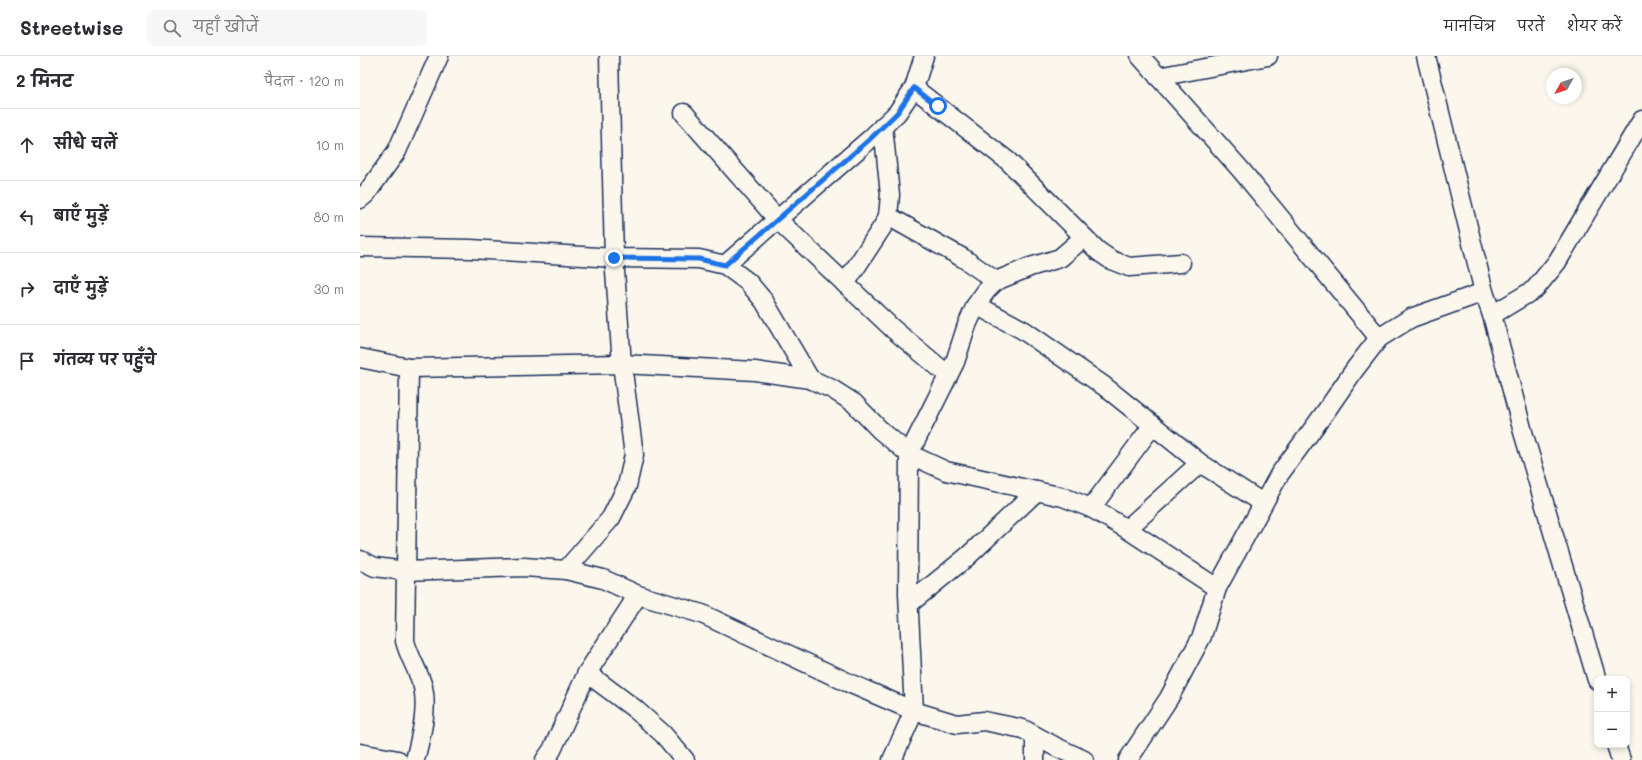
<!DOCTYPE html>
<html lang="hi">
<head>
<meta charset="utf-8">
<style>
	:root { --surface:#fff; --page:#f7f7f7; --text:#2b2b33; --muted:#7c7c81; --line:#e1e1e2 }
	body { margin:0; font-family:Mali,"Playpen Sans Deva",sans-serif; background:var(--page); color:var(--text) }
	.controls { position:absolute; right:12px; bottom:12px; display:grid; overflow:hidden; border-radius:8px; box-shadow:0 2px 6px #0003 }
	.controls button { width:36px; height:36px; display:grid; place-items:center; padding:0; border:0; border-bottom:1px solid var(--line); background:var(--surface); color:var(--text); font:20px sans-serif }
	.compass { position:absolute; left:1186px; top:12px; width:36px; height:36px; border-radius:50%; background:var(--surface); box-shadow:0 2px 6px #0003; rotate:230deg }
	.stop { position:absolute; width:12px; height:12px; margin:-9px; border:3px solid #1a73e8; border-radius:50%; background:#fff }
	.stop.end { background:#1a73e8; border-color:#fff; box-shadow:0 1px 4px #0008 }
	.list { margin:0; padding:0; list-style:none }
	h2 { display:flex; justify-content:space-between; align-items:center; height:52px; margin:0; padding:0 16px; font-size:17px }
	h2 small { font-size:13px; font-weight:400; color:var(--muted) }
	.list li { display:grid; grid-template-columns:26px 1fr auto; gap:12px; align-items:center; box-sizing:border-box; height:72px; padding:0 16px; border-top:1px solid var(--line) }
	.list b { display:block; font-size:15px; white-space:nowrap }
	.list em { font-size:13px; font-style:normal; color:var(--muted) }
	.icon { flex:none; width:22px; height:22px; fill:none; stroke:currentColor; stroke-width:2; stroke-linecap:round; stroke-linejoin:round }
	.map { position:relative; flex:none; width:1282px; height:704px; overflow:hidden }
	header { display:flex; align-items:center; gap:24px; box-sizing:border-box; height:56px; padding:0 20px; background:var(--surface); border-bottom:1px solid var(--line) }
	header strong { font-size:19px }
	nav { display:flex; gap:22px; margin-inline-start:auto; font-size:14px }
	.search { width:280px; height:36px; background:var(--page); display:flex; align-items:center; gap:10px; box-sizing:border-box; padding:0 14px; border-radius:8px; color:var(--muted); font-size:15px }
	main { display:flex }
	aside { flex:1; background:var(--surface) }
	.map>svg:first-child { display:block }
	.lines { fill:none; stroke-linecap:round; stroke-linejoin:round }
	.minor-casing { stroke:#1b2f5e; stroke-width:21 }
	.minor { stroke:#fbf7ec; stroke-width:18 }
	.route { stroke:#1a73e8; stroke-width:5 }
</style>
</head>
<body>
<header>
<strong>Streetwise</strong>
<div class="search"><svg class="icon" aria-label="search" viewBox="0 0 24 24"><circle cx="10" cy="10" r="6"/><path d="M15 15l6 6"/></svg>यहाँ खोजें</div>
<nav><a>मानचित्र</a><a>परतें</a><a>शेयर करें</a></nav>
</header>
<main>
<aside>
<h2>2 मिनट<small>पैदल · 120 m</small></h2>
<ul class="list">
<li><svg class="icon" aria-label="ahead" viewBox="0 0 24 24"><path d="M12 20V5M6 11l6-6 6 6"/></svg><div><b>सीधे चलें</b></div><em>10 m</em></li>
<li><svg class="icon" aria-label="left" viewBox="0 0 24 24"><path d="M17 20v-9H6M10 6l-5 5 5 5"/></svg><div><b>बाएँ मुड़ें</b></div><em>80 m</em></li>
<li><svg class="icon" aria-label="right" viewBox="0 0 24 24"><path d="M7 20v-9h11M14 6l5 5-5 5"/></svg><div><b>दाएँ मुड़ें</b></div><em>30 m</em></li>
<li><svg class="icon" aria-label="arrive" viewBox="0 0 24 24"><path d="M6 21V4h12l-3 4 3 4H6"/></svg><div><b>गंतव्य पर पहुँचे</b></div></li>
</ul>
</aside>
<div class="map">
<svg width="1282" height="704" viewBox="0 0 1282 704">
	<rect width="100%" height="100%" fill="#fbf7ec"/>
	<filter id="ink" filterUnits="userSpaceOnUse"><feTurbulence type="fractalNoise" baseFrequency=".025" numOctaves="2"/><feDisplacementMap in="SourceGraphic" scale="8" xChannelSelector="R" yChannelSelector="G"/><feConvolveMatrix kernelMatrix="1 2 1 2 8 2 1 2 1" color-interpolation-filters="sRGB"/></filter>
	<g filter="url(#ink)">
		<g class="lines">
			<!-- minor casing -->
			<g class="minor-casing">
				<g id="minor">
					<path d="M780,0L881,114L1019,282"/>
					<path d="M1066,0L1124,236L1132,259L1163,376L1237,624"/>
					<path d="M798,21L908,0"/>
					<path d="M554,32L648,105L738,195L751,204L769,211L821,207"/>
					<path d="M324,57L418,164L533,273L588,319"/>
					<path d="M0,143L6,138L37,95L79,0"/>
					<path d="M528,160L603,202L636,225"/>
					<path d="M0,191L111,193L254,202L339,203L365,209L388,226L404,245L450,323"/>
					<path d="M365,209L510,83L537,57L554,32L564,0"/>
					<path d="M485,228L523,170L528,160L530,139L523,70"/>
					<path d="M616,249L663,274L744,330L840,407L903,447"/>
					<path d="M1132,259L1175,233L1197,206L1282,64"/>
					<path d="M0,302L49,312L262,308L395,315L450,323L472,333L494,347L520,374L549,398L586,415L703,441L731,452L767,473L857,532"/>
					<path d="M49,312L45,585C49,601 59,616 63,631C68,655 61,680 55,704"/>
					<path d="M731,452L793,369"/>
					<path d="M767,473L840,407"/>
					<path d="M0,504L15,511L45,515L164,511L206,514L243,523L278,539L342,558L489,627L554,655L597,668L624,665L663,673L696,691L724,704"/>
					<path d="M206,514L251,462L267,430L274,399L262,308L254,202L249,0"/>
					<path d="M549,548L608,500L677,435"/>
					<path d="M227,617L275,653L303,678L325,704"/>
					<path d="M1256,689L1261,704"/>
					<path d="M0,697L38,704"/>
					<path d="M185,704L192,694L227,617L278,539"/>
					<path d="M532,704L554,655L548,538L549,398L595,306L607,269L616,249L626,235L636,225L670,211L700,202L723,182"/>
					<path d="M675,704V680"/>
					<path d="M768,704L809,642L842,580L857,532L919,419L966,355L995,313L1019,282L1051,262L1124,236"/>
				</g>
			</g>
			<!-- minor -->
			<use href="#minor" class="minor"/>
		</g>
	</g>
	<g class="lines" filter="url(#ink)">
		<!-- route -->
		<path class="route" d="M254,202L339,203L365,209L510,83L537,57L554,32L578,50"/>
	</g>
</svg>
<div class="controls">
<button>+</button>
<button>−</button>
</div>
<svg class="compass" viewBox="-18 -18 36 36"><path d="M0-13l5 13h-10z" fill="#e53935"/><path d="M0 13l5-13h-10z" fill="#7c7c81"/></svg>
<div class="stop" style="left:578px;top:50px"></div>
<div class="stop end" style="left:254px;top:202px"></div>
</div>
</main>
</body>
</html>
